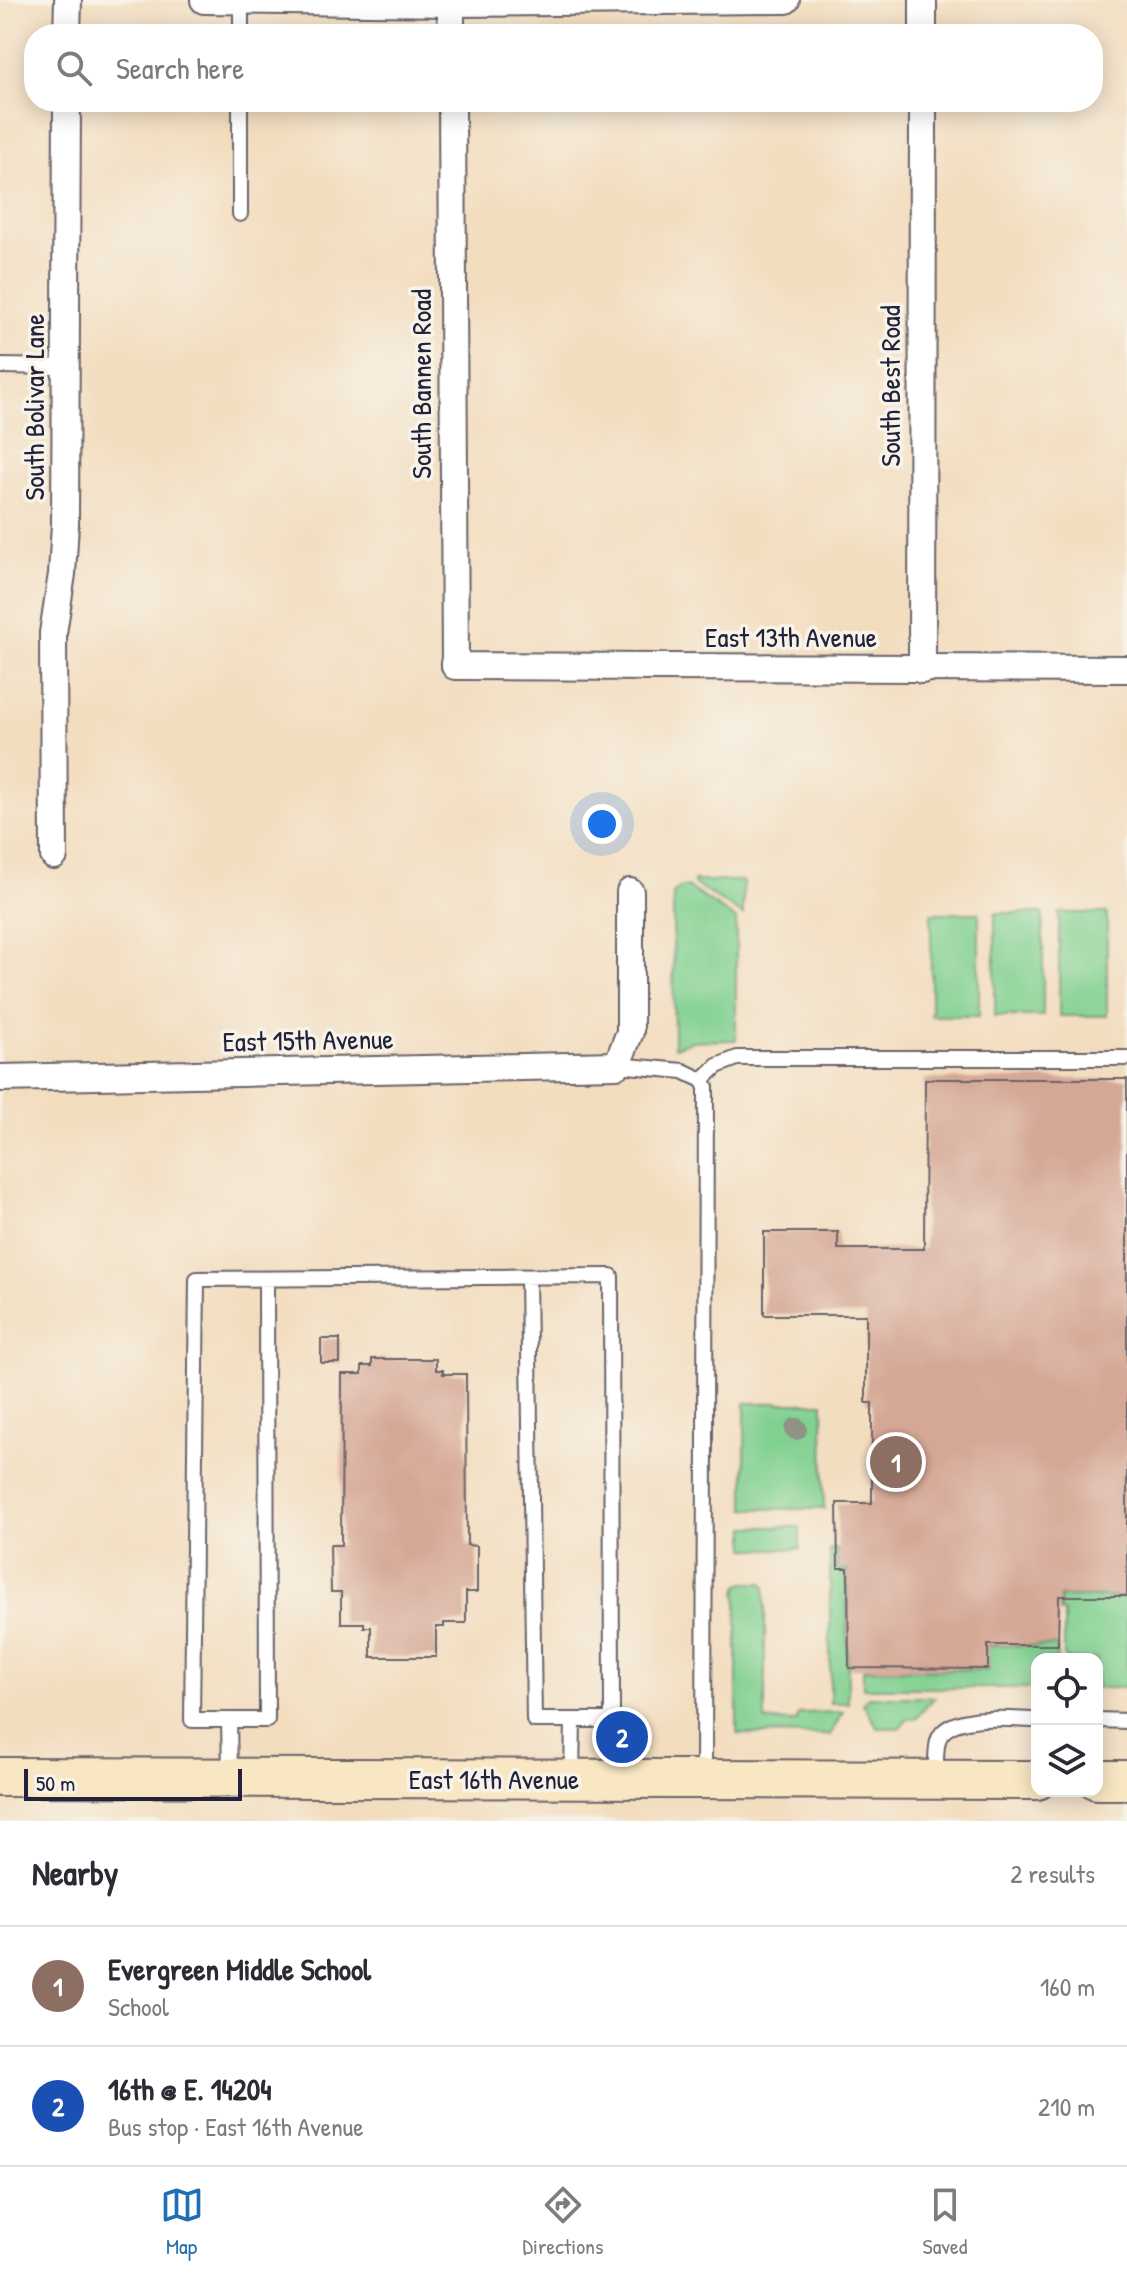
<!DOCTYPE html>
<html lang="en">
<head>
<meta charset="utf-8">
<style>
	:root { --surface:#fff; --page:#f2f2f3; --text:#2b2b33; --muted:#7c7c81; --line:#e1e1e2; --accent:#1f6fb2 }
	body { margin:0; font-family:"Patrick Hand",sans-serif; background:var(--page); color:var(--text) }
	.controls { position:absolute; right:24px; bottom:24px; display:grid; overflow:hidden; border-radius:16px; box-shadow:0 4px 20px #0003 }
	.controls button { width:72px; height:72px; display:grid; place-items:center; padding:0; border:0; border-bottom:2px solid var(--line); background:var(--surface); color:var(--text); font:40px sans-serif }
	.scale { position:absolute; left:24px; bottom:20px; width:218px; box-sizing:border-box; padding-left:8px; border:4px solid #22223b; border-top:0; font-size:22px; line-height:28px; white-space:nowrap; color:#22223b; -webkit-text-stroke:6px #f7f3e8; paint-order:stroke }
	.you { position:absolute; left:602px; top:824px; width:28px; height:28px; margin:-20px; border:6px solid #fff; border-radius:50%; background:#1a73e8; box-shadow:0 0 0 12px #1a73e833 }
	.badge { display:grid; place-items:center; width:52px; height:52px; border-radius:50%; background:var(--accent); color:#fff; font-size:26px; font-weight:700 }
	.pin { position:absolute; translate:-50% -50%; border:4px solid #fff; box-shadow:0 2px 8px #0006 }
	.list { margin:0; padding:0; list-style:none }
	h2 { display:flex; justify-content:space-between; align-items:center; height:104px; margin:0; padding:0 32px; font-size:34px }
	h2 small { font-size:26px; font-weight:400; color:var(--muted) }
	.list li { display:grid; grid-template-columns:52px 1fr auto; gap:24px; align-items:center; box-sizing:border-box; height:120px; padding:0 32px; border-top:2px solid var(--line) }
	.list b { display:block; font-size:30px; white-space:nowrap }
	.list p { margin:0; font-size:26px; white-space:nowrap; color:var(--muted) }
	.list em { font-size:26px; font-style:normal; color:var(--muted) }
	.icon { flex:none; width:44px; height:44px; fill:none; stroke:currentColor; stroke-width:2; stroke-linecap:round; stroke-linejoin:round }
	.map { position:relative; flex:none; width:1127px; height:1821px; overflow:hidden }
	.search { position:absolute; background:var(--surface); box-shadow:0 4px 20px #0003; left:24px; right:24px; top:24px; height:88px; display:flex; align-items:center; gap:20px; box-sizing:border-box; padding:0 28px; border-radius:32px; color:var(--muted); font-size:30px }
	.sheet { height:344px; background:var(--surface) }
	nav { display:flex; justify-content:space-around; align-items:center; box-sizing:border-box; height:112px; border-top:2px solid var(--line); background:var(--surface); font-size:22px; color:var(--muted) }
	nav a { display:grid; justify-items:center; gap:4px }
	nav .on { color:var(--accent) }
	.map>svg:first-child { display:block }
	.green { fill:#80d090; stroke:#517966; stroke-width:2 }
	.building { fill:#d5a795 }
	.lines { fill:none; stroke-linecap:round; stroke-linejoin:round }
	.lane-casing { stroke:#6b6369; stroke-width:18 }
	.street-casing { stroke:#6b6369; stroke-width:30 }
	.secondary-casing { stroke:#6b6369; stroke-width:42 }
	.lane { stroke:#fff; stroke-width:14 }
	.street { stroke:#fff; stroke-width:26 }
	.secondary { stroke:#f9e7c3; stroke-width:38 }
	.tree { fill:#8f9384 }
	.labels { text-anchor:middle; stroke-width:7; stroke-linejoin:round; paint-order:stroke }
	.street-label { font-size:28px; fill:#22223b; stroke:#f7f3e8 }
</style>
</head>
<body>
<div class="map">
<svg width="1127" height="1821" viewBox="0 0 1127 1821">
	<rect width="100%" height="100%" fill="#f7f3e8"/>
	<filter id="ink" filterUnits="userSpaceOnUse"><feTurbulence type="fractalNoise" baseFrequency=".0125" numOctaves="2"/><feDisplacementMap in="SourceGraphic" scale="16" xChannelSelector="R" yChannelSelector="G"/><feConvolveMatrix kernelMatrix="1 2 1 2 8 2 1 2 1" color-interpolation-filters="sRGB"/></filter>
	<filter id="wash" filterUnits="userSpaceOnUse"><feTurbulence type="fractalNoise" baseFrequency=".006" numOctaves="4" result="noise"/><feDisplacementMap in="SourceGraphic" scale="32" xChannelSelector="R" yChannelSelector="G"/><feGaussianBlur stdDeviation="1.8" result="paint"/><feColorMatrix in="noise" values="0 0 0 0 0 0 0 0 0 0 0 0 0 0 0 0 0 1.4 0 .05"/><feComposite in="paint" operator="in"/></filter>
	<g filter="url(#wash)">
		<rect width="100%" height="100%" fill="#f3ddbf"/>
		<!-- green -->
		<g class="green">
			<path d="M694,881H743V915L694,884Z"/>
			<path d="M681,887H687L736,919V1040L692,1041L674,1047L673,900V894Z"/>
			<rect x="931" y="913" width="48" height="103"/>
			<rect x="995" y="913" width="48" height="103"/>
			<rect x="1059" y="913" width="48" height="103"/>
			<path d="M745,1403H823L824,1509H745Z"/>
			<rect x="746" y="1527" width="54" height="22"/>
			<path d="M830,1549H837V1568H847L848,1703H830Z"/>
			<path d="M744,1583H762L765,1586V1721L797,1722L798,1715L801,1713L843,1712L830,1735L737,1734V1592L739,1586Z"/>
			<path d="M1060,1597H1127V1688H1097V1659H1064V1612H1060Z"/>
			<path d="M988,1645L1057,1646V1659H1037V1688H863V1669L988,1670Z"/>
			<path d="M868,1697H935L916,1718L908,1719L899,1728H878L863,1703Z"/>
		</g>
		<g id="blocks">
			<!-- building -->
			<g class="building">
				<path d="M925,1079H1127V1596H1059L1058,1645H988V1669L849,1668L848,1568H838L837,1503H872V1403H866V1315H764V1232H838V1249H924Z"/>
				<rect x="321" y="1339" width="19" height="24"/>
				<path d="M372,1359H436V1370H443V1374H466L467,1545L477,1546V1592H466V1623H444V1627H436V1657H371V1627H364V1623H341V1592H331L330,1545H341L342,1374H362V1366H372Z"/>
			</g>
		</g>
	</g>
	<g filter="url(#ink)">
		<use href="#blocks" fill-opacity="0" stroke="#6b6369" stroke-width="2"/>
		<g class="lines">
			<!-- lane casing -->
			<g class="lane-casing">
				<g id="lane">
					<path d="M241,34V1"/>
					<path d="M240,214V102"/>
					<path d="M0,366L66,367"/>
					<path d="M617,1065L683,1071L702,1080"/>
					<path d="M266,1279L267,1720H192L197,1279L611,1276L612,1720H534L528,1277"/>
					<path d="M229,1720L230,1775"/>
					<path d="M1097,1720L1127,1721"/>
					<path d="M572,1776L573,1720"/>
					<path d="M704,1779L706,1087L702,1080L717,1066L737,1058H1127"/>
					<path d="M936,1780C936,1768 935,1753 938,1741C946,1711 1012,1720 1037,1720"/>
				</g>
			</g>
			<!-- street casing -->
			<g class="street-casing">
				<g id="street">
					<path d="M204,0L451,3L786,0"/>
					<path d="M451,0V34"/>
					<path d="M67,34L68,0"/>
					<path d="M923,34V0"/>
					<path d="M452,102L455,666L1127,669"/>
					<path d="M922,670L923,102"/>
					<path d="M54,856L53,633L62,574L65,524L67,102"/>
					<path d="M0,1078L617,1065L630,1032V892"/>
				</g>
			</g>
			<!-- secondary casing -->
			<g class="secondary-casing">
				<g id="secondary">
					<path d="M0,1777L1037,1780"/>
					<path d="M1097,1780H1127"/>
				</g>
			</g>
			<!-- lane -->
			<use href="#lane" class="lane"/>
			<!-- street -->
			<use href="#street" class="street"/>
			<!-- secondary -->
			<use href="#secondary" class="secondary"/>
		</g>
		<!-- trees -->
		<circle class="tree" cx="796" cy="1429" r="11"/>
	</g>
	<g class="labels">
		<!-- street labels -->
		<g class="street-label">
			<text transform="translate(421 384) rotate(-90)" y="10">South Bannen Road</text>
			<text transform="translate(890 386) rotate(-90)" y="10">South Best Road</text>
			<text transform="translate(34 407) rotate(-90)" y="10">South Bolivar Lane</text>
			<text x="791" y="647">East 13th Avenue</text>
			<text transform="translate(308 1040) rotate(-1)" y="10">East 15th Avenue</text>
			<text x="494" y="1789">East 16th Avenue</text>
		</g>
	</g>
</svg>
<div class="controls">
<button><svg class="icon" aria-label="locate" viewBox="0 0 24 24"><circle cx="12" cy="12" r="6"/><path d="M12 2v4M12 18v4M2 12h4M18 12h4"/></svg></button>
<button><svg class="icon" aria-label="layers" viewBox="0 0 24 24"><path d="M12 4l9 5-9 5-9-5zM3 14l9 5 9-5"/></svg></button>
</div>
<div class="scale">50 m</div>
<div class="you"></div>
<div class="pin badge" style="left:896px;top:1462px;background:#8d6e63">1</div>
<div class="pin badge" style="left:622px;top:1737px;background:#1a4fb4">2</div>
<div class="search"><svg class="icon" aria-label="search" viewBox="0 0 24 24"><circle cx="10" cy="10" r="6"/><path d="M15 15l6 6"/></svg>Search here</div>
</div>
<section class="sheet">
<h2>Nearby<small>2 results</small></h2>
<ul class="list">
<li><span class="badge" style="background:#8d6e63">1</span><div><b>Evergreen Middle School</b><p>School</p></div><em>160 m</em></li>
<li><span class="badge" style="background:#1a4fb4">2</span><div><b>16th @ E. 14204</b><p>Bus stop · East 16th Avenue</p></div><em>210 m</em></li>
</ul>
</section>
<nav>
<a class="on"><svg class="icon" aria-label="map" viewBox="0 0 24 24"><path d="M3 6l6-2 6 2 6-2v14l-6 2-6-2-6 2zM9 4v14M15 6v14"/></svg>Map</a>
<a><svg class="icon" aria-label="directions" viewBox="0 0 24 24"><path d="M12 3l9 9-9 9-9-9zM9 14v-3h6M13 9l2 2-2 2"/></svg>Directions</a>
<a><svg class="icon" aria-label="saved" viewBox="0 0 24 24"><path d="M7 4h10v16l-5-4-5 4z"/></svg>Saved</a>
</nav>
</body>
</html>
